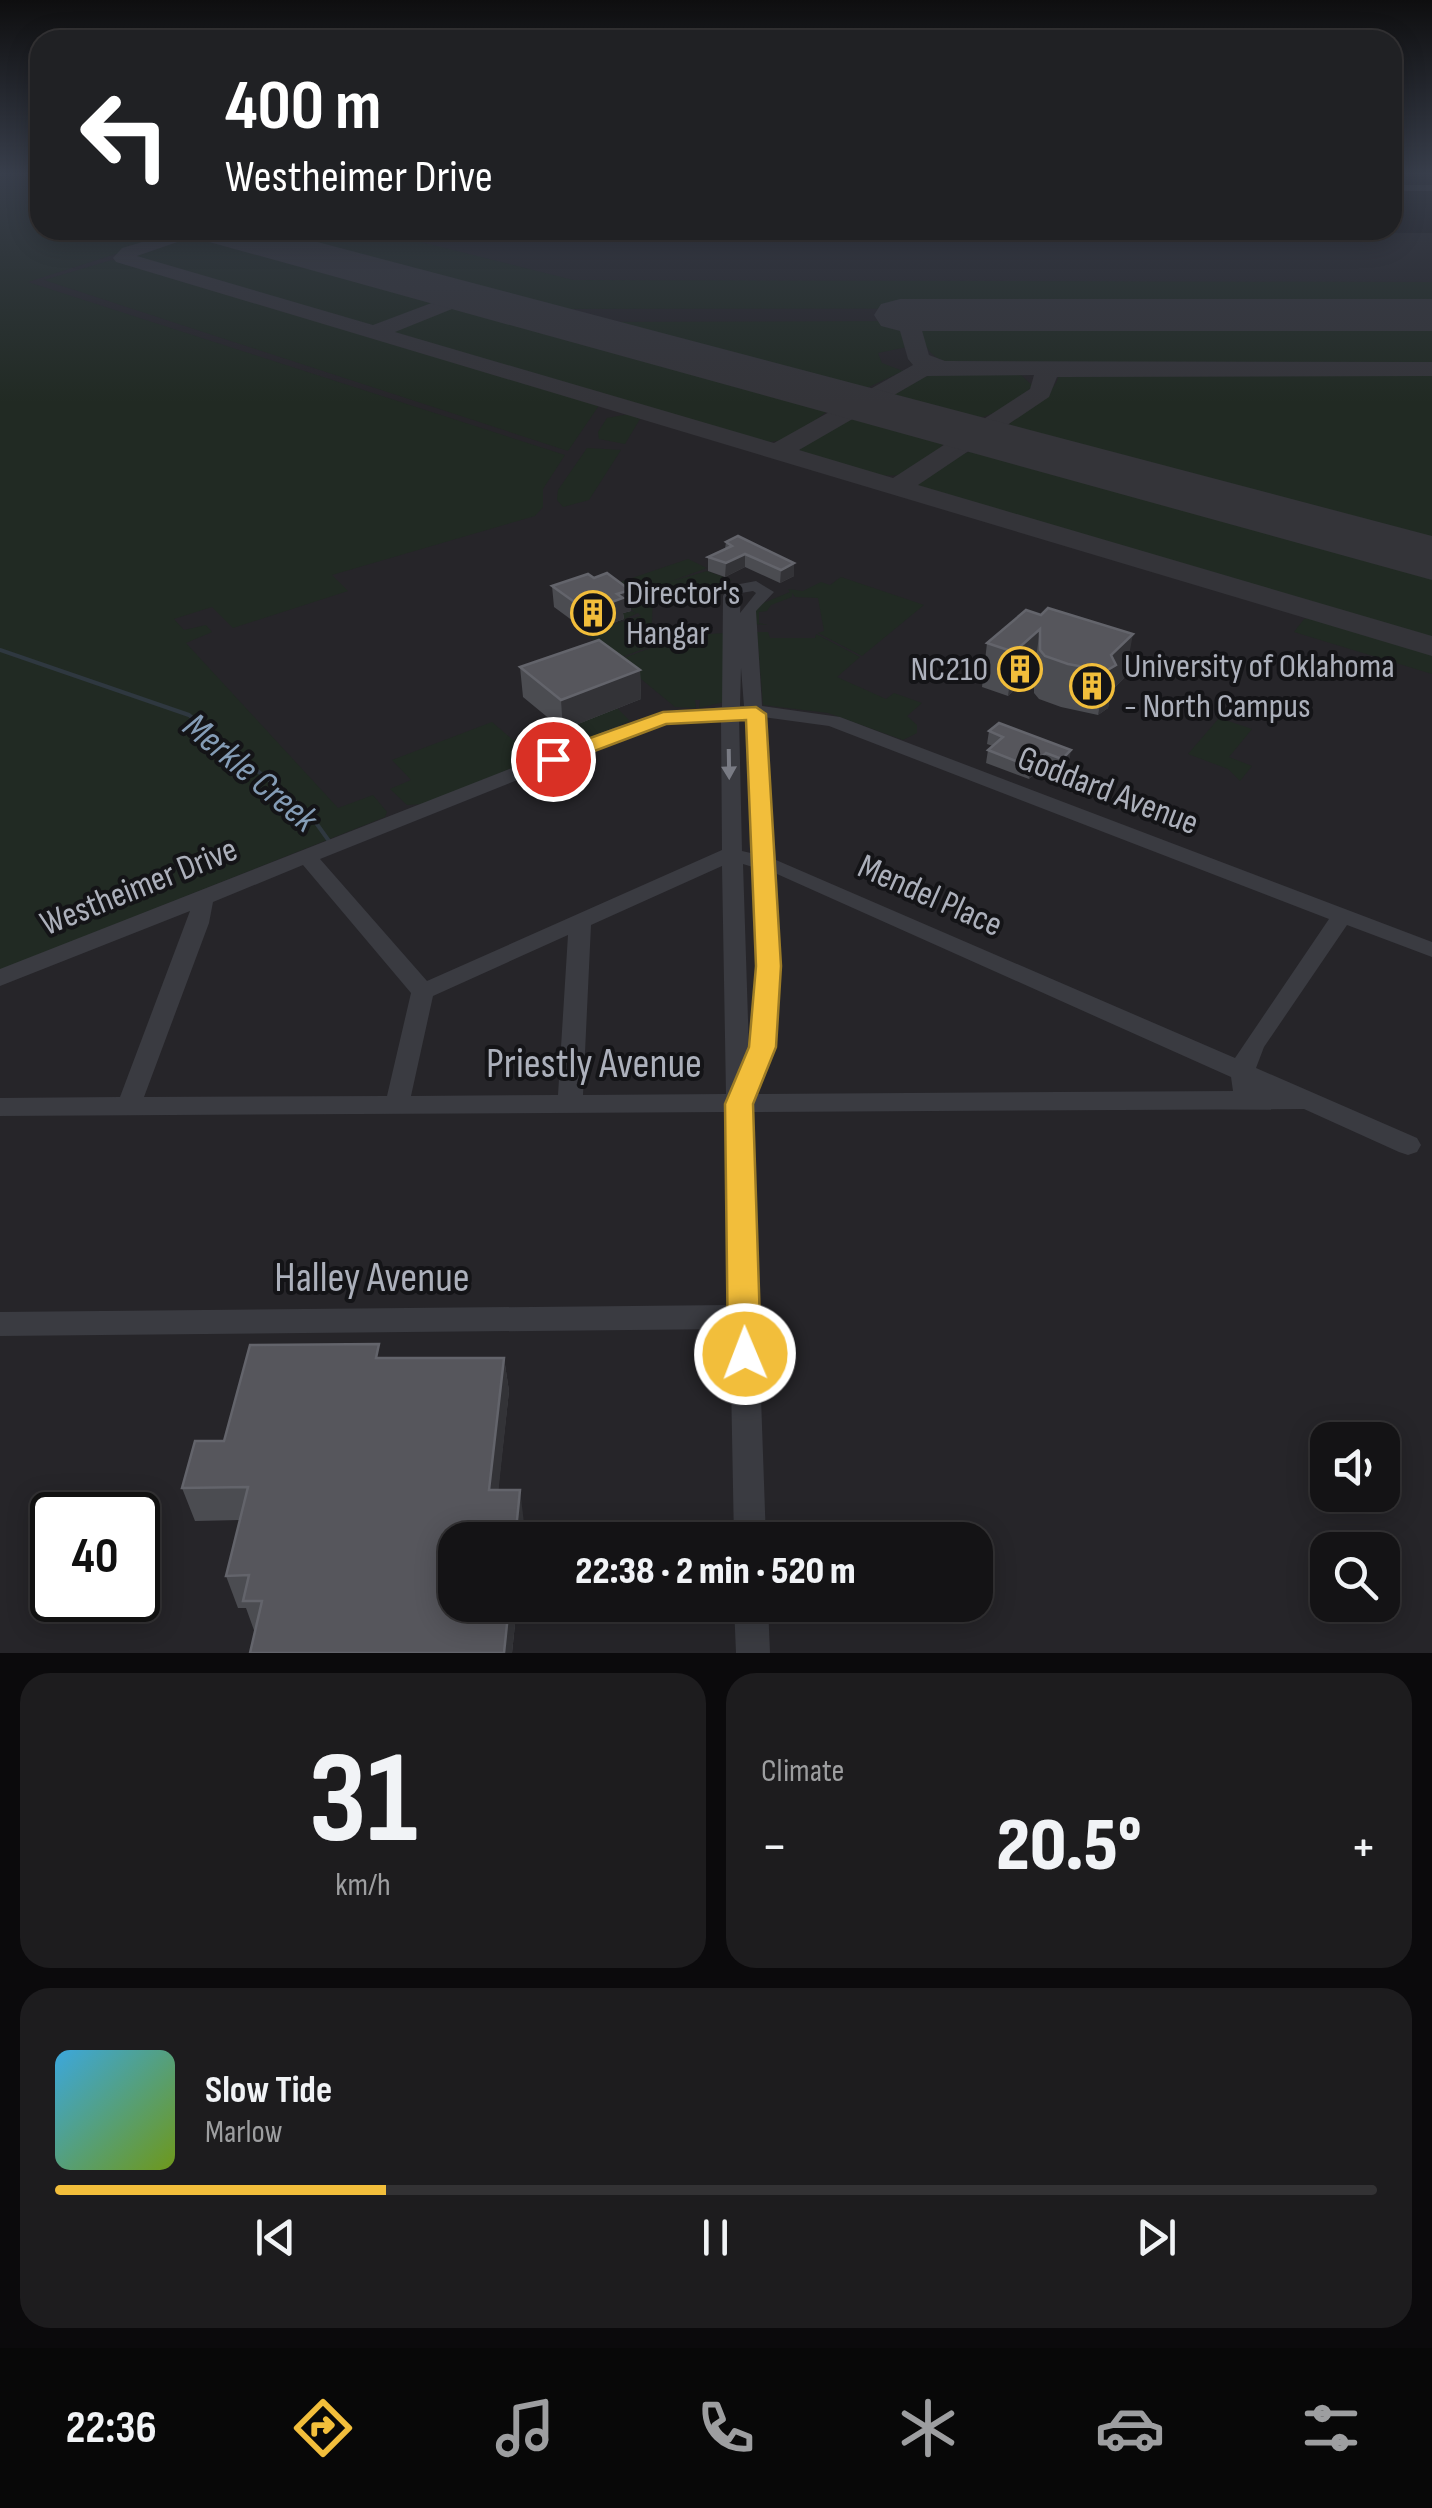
<!DOCTYPE html>
<html lang="en">
<head>
<meta charset="utf-8">
<style>
  :root { --surface:#141315; --page:#1d1c1e; --text:#f1f3f6; --muted:#9d9ea0; --line:#333234; --accent:#f2be3b }
  body { margin:0; font-family:"Sofia Sans Condensed",sans-serif; background:var(--page); color:var(--text); height:100vh; display:flex; flex-direction:column; font-size:38px; white-space:nowrap }
  * { box-sizing:border-box; margin:0 }
  p { font-size:32px; color:var(--muted) }
  .icon { flex:none; width:55px; height:55px; fill:none; stroke:currentColor; stroke-width:2; stroke-linecap:round; stroke-linejoin:round }
  .map { position:relative; height:1653px; overflow:hidden }
  .details { display:flex; flex-direction:column; gap:20px; padding:20px; background:#0b0a0c; flex:1 }
  .details>* { flex:none }
  .top-card { position:absolute; left:30px; top:30px; width:1372px; height:210px; border-radius:30px; box-shadow:0 5px 25px #0003,0 0 0 2px var(--line); background:#202124; color:#fff; overflow:hidden }
  .fabs { position:absolute; left:1310px; top:1422px; display:grid; gap:20px }
  .fabs a { display:grid; place-items:center; width:90px; height:90px; border-radius:20px; background:var(--surface); box-shadow:0 5px 25px #0003,0 0 0 2px var(--line); font-size:50px }
  .speed { position:absolute; left:30px; top:1492px; display:flex; gap:20px; font-size:50px; font-weight:700; text-align:center }
  .speed>* { display:grid; place-content:center; width:130px; height:130px; border-radius:50%; background:var(--surface); box-shadow:0 5px 25px #0003,0 0 0 2px var(--line); line-height:1 }
  .speed .limit { border:5px solid #111; border-radius:15px; background:#fff; color:#111 }
  .pin { position:absolute; display:grid; place-items:center; width:85px; height:85px; color:#fff; margin:-42px; border:5px solid #fff; border-radius:50%; box-shadow:0 2px 10px #0007 }
  .me { position:absolute; width:110px; margin:-55px; rotate:359deg; stroke-linejoin:round; filter:drop-shadow(0 0 8px #0008) }
  .turn { display:flex; align-items:center; gap:35px; height:210px; padding:0 30px; font-size:45px }
  .turn .icon { width:130px; height:130px; stroke-width:2.5 }
  .turn b { display:block; font-size:70px; line-height:85px }
  .big { font-size:75px; font-weight:800; line-height:1.1 }
  .details .card { flex:1; display:flex; flex-direction:column; justify-content:center; gap:15px; min-width:0; padding:0 35px; border-radius:30px; background:var(--page) }
  .details .dial { align-items:center; gap:0 }
  .dial b { font-size:130px; line-height:1 }
  .song { display:flex; align-items:center; gap:30px }
  .cover { width:120px; height:120px; border-radius:15px; background:linear-gradient(135deg,hsl(200 70% 55%),hsl(80 70% 35%)) }
  .played { height:10px; border-radius:5px; background:linear-gradient(90deg,var(--accent) 25%,var(--line) 25%) }
  .keys { display:flex; justify-content:space-around; direction:ltr }
  .heat { display:flex; justify-content:space-between; align-items:center; font-size:55px; direction:ltr }
  .details .tiles { flex:1; display:grid; gap:20px; grid-template-columns:1fr 1fr }
  .card:last-child { grid-column:span 2 }
  .trip { position:absolute; left:438px; top:1522px; width:555px; height:100px; border-radius:30px; background:var(--surface); box-shadow:0 5px 25px #0003,0 0 0 2px var(--line); font-weight:800; line-height:100px; text-align:center }
  .tab-bar { display:flex; height:160px; justify-content:space-around; align-items:center; background:#080808; color:var(--muted) }
  .tab-bar .icon { width:70px; height:70px }
  .tab-bar .active { color:var(--accent) }
  .tab-bar b { font-size:45px; color:var(--text) }
  .map>svg:first-child { display:block }
  .built { fill:#262529; fill-rule:evenodd }
  .green { fill:#212a23 }
  .lines { fill:none; stroke-linecap:round; stroke-linejoin:round }
  .stream { stroke:#2f3840; stroke-width:4 }
  .taxiway { fill:#343439; fill-rule:evenodd }
  .runway { fill:#343439; fill-rule:evenodd }
  .minor { fill:#3a3b41; fill-rule:evenodd }
  .wall { fill:#4b4c51 }
  .shaded-wall { fill:#333337 }
  .building { fill:#56565c; stroke:#63646b; stroke-width:2.5 }
  .oneway { fill:#797b84 }
  .route { fill:#f2be3b; stroke:#9d7c26; stroke-width:2.5 }
  .labels { text-anchor:middle; dominant-baseline:central; stroke-width:8; stroke-linejoin:round; paint-order:stroke }
  .poi-label { font-size:35px; fill:#acb0bb; stroke:#141417; text-anchor:start }
  .street-label { font-size:35px; fill:#acb0bb; stroke:#141417 }
  .water-label { font-size:38px; font-style:italic; fill:#849cb6; stroke:#141417 }
  .near-street-label { font-size:42px; fill:#acb0bb; stroke:#141417 }
</style>
</head>
<body>
<div class="map">
<svg width="1432" height="1653" viewBox="0 0 1432 1653">
  <rect width="100%" height="100%" fill="#1a191c"/>
  <!-- built -->
  <path class="built" d="M 0,172 L 40,172 L 40,230 L 615,230 L 635,234 L 1026,233 L 907,230 L 1432,233 L 1432,1653 L 0,1653 ZM 1328,1440 L 1382,1440 L 1382,1495 L 1328,1495 ZM 52,1515 L 138,1515 L 138,1600 L 52,1600 ZM 455,1540 L 975,1540 L 975,1605 L 455,1605 ZM 1328,1550 L 1382,1550 L 1382,1605 L 1328,1605 Z"/>
  <!-- green -->
  <path class="green" d="M 0,172 L 40,172 L 40,230 L 191,230 L 28,282 L 565,455 L 543,489 L 543,507 L 535,516 L 332,575 L 348,591 L 233,628 L 212,607 L 174,619 L 184,630 L 206,625 L 212,632 L 186,643 L 338,808 L 373,795 L 387,812 L 385,817 L 0,970 Z
    M 244,230 L 373,230 L 573,280 L 1432,282 L 1432,308 L 543,309 Z
    M 210,235 L 433,296 L 437,304 L 384,325 L 363,326 L 130,256 L 187,237 Z
    M 112,260 L 127,264 L 600,404 L 568,451 L 44,280 Z
    M 452,306 L 471,306 L 834,406 L 791,439 L 762,443 L 392,333 L 395,327 Z
    M 1432,320 L 1432,364 L 970,365 C 941,362 928,360 920,330 L 926,321 Z
    M 901,321 L 907,347 L 878,353 L 882,363 L 903,371 L 856,393 L 589,322 Z
    M 1432,370 L 1432,547 L 1004,432 C 1016,408 1053,401 1059,375 Z
    M 987,372 L 1021,375 L 1033,386 C 974,436 956,420 888,402 C 912,370 951,372 987,372 Z
    M 629,414 L 640,419 L 625,444 L 599,439 L 598,432 L 607,418 Z
    M 867,415 L 947,437 C 923,483 887,480 844,468 C 829,463 812,461 800,451 L 801,445 L 844,422 Z
    M 983,447 L 1432,570 L 1432,641 L 944,497 L 918,485 C 927,466 963,454 983,447 Z
    M 587,448 L 621,450 L 589,500 L 563,507 L 557,500 L 558,490 Z
    M 688,559 L 707,568 L 669,582 L 707,571 L 732,580 L 712,589 L 666,590 L 664,594 L 653,594 L 651,646 L 617,659 L 584,633 L 641,616 L 638,613 L 616,623 L 618,615 L 631,611 L 636,613 L 618,599 L 633,593 L 614,598 L 600,589 Z
    M 841,577 L 924,605 L 862,656 L 818,633 L 824,631 L 818,598 L 795,597 L 792,593 L 792,597 L 771,605 L 767,611 L 759,612 L 759,623 L 768,625 L 751,624 L 756,606 L 790,592 L 788,589 L 803,591 L 821,582 L 830,585 Z
    M 1319,618 L 1432,652 L 1432,674 L 1294,632 L 1304,619 Z
    M 654,632 L 663,633 L 664,637 L 725,633 L 724,702 L 699,708 L 700,700 L 695,700 L 696,708 L 675,707 L 618,660 L 653,647 Z
    M 757,632 L 768,632 L 770,638 L 815,638 L 816,634 L 860,657 L 837,677 L 886,699 L 894,693 L 922,703 L 907,716 L 917,725 L 917,733 L 903,740 L 828,713 L 763,705 Z
    M 617,708 L 630,721 L 568,747 L 557,743 L 542,729 Z
    M 1219,718 L 1252,729 L 1229,757 L 1252,766 L 1240,781 L 1228,769 L 1188,754 Z
    M 492,722 L 513,740 L 532,736 L 547,754 L 424,804 L 407,805 L 390,789 L 411,780 L 392,760 Z"/>
  <g class="lines">
    <!-- stream -->
    <path class="stream" d="M 0,650 L 189,715 L 309,813 L 329,841"/>
    <!-- taxiway -->
    <path class="taxiway" d="M 183,230 L 212,230 L 137,256 L 373,325 L 458,293 L 472,293 L 475,297 L 472,301 L 395,332 L 774,443 L 913,365 L 908,359 L 896,317 L 912,309 L 923,315 L 919,320 L 929,355 L 945,361 L 1432,362 L 1432,376 L 1057,377 L 1049,397 L 918,485 L 1432,636 L 1432,656 L 116,262 L 113,258 L 122,248 ZM 1034,375 L 1030,389 L 893,478 L 799,450 L 927,376 Z"/>
    <!-- runway -->
    <path class="runway" d="M 195,230 L 272,230 L 1432,536 L 1432,580 L 202,240 Z
      M 900,299 L 1432,299 L 1432,331 L 900,331 L 881,326 L 874,315 L 881,304 Z"/>
    <!-- minor -->
    <path class="minor" d="M 1392,185 L 1432,185 L 1432,191 L 1392,191 Z
      M 756,581 L 774,592 L 756,611 L 762,706 L 840,717 L 1432,942 L 1432,957 L 1347,925 L 1264,1047 L 1256,1068 L 1417,1138 L 1421,1145 L 1417,1152 L 1408,1155 L 1399,1152 L 1304,1109 L 751,1112 L 766,1540 L 734,1540 L 730,1329 L 0,1336 L 0,1312 L 730,1305 L 727,1112 L 0,1116 L 0,1098 L 120,1097 L 190,911 L 0,986 L 0,969 L 616,727 L 674,712 L 722,707 L 723,596 L 729,586 ZM 753,591 L 756,593 L 740,613 L 741,593 ZM 741,668 L 744,706 L 740,706 ZM 739,717 L 745,717 L 755,854 L 742,851 ZM 763,717 L 829,726 L 1329,919 L 1235,1058 L 776,860 ZM 721,718 L 722,850 L 427,981 L 320,859 L 630,735 L 674,723 ZM 743,864 L 756,868 L 757,966 L 749,1051 ZM 303,865 L 411,993 L 387,1096 L 144,1097 L 209,923 L 213,902 ZM 722,866 L 726,1094 L 583,1095 L 591,925 ZM 777,874 L 1231,1077 L 1233,1091 L 755,1094 L 775,1047 L 779,966 ZM 568,935 L 558,1095 L 411,1096 L 433,996 Z
      M 734,1605 L 768,1605 L 770,1653 L 736,1653 Z"/>
  </g>
  <!-- wall -->
  <path class="wall" d="M 726,542 L 794,563 L 794,576 L 780,583 L 745,567 L 725,577 L 708,571 L 708,557 L 725,549 Z
    M 594,578 L 630,590 L 631,611 L 623,613 L 624,619 L 588,632 L 554,607 L 552,586 Z
    M 1041,615 L 1125,677 L 1111,691 L 1108,708 L 1098,715 L 1061,707 L 1039,699 L 1034,693 L 1034,672 L 1008,696 L 982,687 L 987,643 Z
    M 520,667 L 640,670 L 641,699 L 563,730 L 523,697 Z
    M 999,723 L 1069,763 L 1059,772 L 1044,766 L 1029,779 L 986,763 L 988,750 L 993,746 L 987,744 L 989,731 Z
    M 382,1358 L 504,1358 L 509,1391 L 498,1490 L 524,1523 L 455,1605 L 517,1605 L 512,1653 L 250,1653 L 255,1633 L 246,1608 L 238,1608 L 226,1576 L 240,1520 L 195,1521 L 182,1488 L 224,1441 Z"/>
  <!-- shaded-wall -->
  <path class="shaded-wall" d="M 745,554 L 745,567 L 725,577 L 726,563 Z
    M 794,563 L 794,576 L 780,583 L 781,570 Z
    M 630,590 L 631,611 L 623,613 L 624,619 L 588,632 L 587,611 L 617,594 Z
    M 1040,629 L 1034,672 L 1008,696 L 1014,652 Z
    M 1133,634 L 1125,677 L 1111,691 L 1108,708 L 1098,715 L 1106,671 L 1111,655 Z
    M 640,670 L 641,699 L 563,730 L 561,700 Z
    M 1071,750 L 1069,763 L 1059,772 L 1062,759 Z
    M 1046,753 L 1044,766 L 1029,779 L 1031,767 Z
    M 504,1358 L 509,1391 L 495,1523 L 489,1490 Z
    M 520,1490 L 524,1523 L 523,1540 L 515,1540 Z
    M 509,1605 L 517,1605 L 512,1653 L 504,1653 Z"/>
  <!-- building -->
  <path class="building" d="M 738,536 L 794,563 L 781,570 L 745,554 L 726,563 L 708,557 L 732,546 L 726,542 Z
    M 607,573 L 630,590 L 617,594 L 623,598 L 587,611 L 552,586 L 588,574 L 594,578 Z
    M 1048,608 L 1133,634 L 1111,655 L 1116,665 L 1106,671 L 1068,664 L 1045,656 L 1040,650 L 1040,629 L 1014,652 L 987,643 L 1026,610 L 1041,615 Z
    M 599,640 L 640,670 L 561,700 L 520,667 Z
    M 999,723 L 1071,750 L 1062,759 L 1046,753 L 1031,767 L 988,750 L 1003,737 L 989,731 Z
    M 379,1344 L 376,1358 L 504,1358 L 489,1490 L 520,1490 L 515,1540 L 455,1540 L 455,1605 L 509,1605 L 504,1653 L 250,1653 L 262,1601 L 243,1601 L 249,1575 L 226,1576 L 248,1487 L 182,1488 L 195,1441 L 224,1441 L 250,1345 Z"/>
  <!-- one-way arrows -->
  <defs><path id="oneway-solid" d="M-6-.8H1V-3.2L6.5 0L1 3.2V.8H-6Z" transform="scale(2.5)"/></defs>
  <use class="oneway" href="#oneway-solid" transform="translate(729 764) rotate(89)"/>
  <!-- sky -->
  <linearGradient id="sky" x2="0" y2="1"><stop stop-color="#0e0e0f"/><stop offset="0.43" stop-color="#383e4b"/><stop offset="1" stop-color="#383e4b" stop-opacity="0"/></linearGradient>
  <rect width="1432" height="403" fill="url(#sky)"/>
  <!-- route -->
  <path class="route" d="M 756,707 L 766,714 L 781,966 L 776,1047 L 753,1104 L 761,1354 L 756,1364 L 745,1368 L 733,1364 L 728,1354 L 725,1104 L 749,1047 L 756,966 L 746,720 L 666,724 L 560,764 L 553,765 L 542,759 L 545,754 L 663,712 Z"/>
  <!-- icons -->
  <defs>
    <g id="building-ring" transform="scale(2.25)"><circle r="9.5" fill="#141417" stroke="#f2be3b" stroke-width="1.5"/><path d="M-4-6H4V6H1V3H-1V6H-4ZM-2.5-4.3h1.7v1.8h-1.7ZM.8-4.3h1.7v1.8H.8ZM-2.5-1h1.7V.8h-1.7ZM.8-1h1.7V.8H.8Z" fill="#f2be3b"/></g>
  </defs>
  <g fill-rule="evenodd">
    <use href="#building-ring" x="593" y="613"/>
    <use href="#building-ring" x="1020" y="669"/>
    <use href="#building-ring" x="1092" y="686"/>
  </g>
  <g class="labels">
    <!-- poi labels -->
    <g class="poi-label">
      <text x="626" y="593">Director's<tspan x="626" dy="40">Hangar</tspan></text>
      <text x="1124" y="666">University of Oklahoma<tspan x="1124" dy="40">- North Campus</tspan></text>
      <text x="988" y="669" text-anchor="end">NC210</text>
    </g>
    <!-- street labels -->
    <g class="street-label">
      <text transform="translate(1108 791) rotate(21)">Goddard Avenue</text>
      <text transform="translate(139 887) rotate(-22)">Westheimer Drive</text>
      <text transform="translate(930 896) rotate(24)">Mendel Place</text>
    </g>
    <!-- water labels -->
    <g class="water-label">
      <text transform="translate(250 773) rotate(40)">Merkle Creek</text>
    </g>
    <!-- near-street labels -->
    <g class="near-street-label">
      <text x="594" y="1064">Priestly Avenue</text>
      <text x="372" y="1278">Halley Avenue</text>
    </g>
  </g>
</svg>
<div class="fabs">
<a><svg class="icon" aria-label="sound" viewBox="0 0 24 24"><path d="M4 9h4l5-4v14l-5-4H4zM17 9q2 3 0 6"/></svg></a>
<a><svg class="icon" aria-label="search" viewBox="0 0 24 24"><circle cx="10" cy="10" r="6"/><path d="M15 15l6 6"/></svg></a>
</div>
<div class="speed"><div class="limit">40</div></div>
<div class="pin" style="left:553px;top:759px;background:#d93025"><svg class="icon" aria-label="arrive" viewBox="0 0 24 24"><path d="M6 21V4h12l-3 4 3 4H6"/></svg></div>
<svg class="me" style="left:745px;top:1354px" viewBox="-20 -20 40 40"><circle r="17" fill="#f2be3b" stroke="#fff" stroke-width="3"/><path d="M0-11L8 9 0 5-8 9z" fill="#fff"/></svg>
<div class="trip">22:38 · 2 min · 520 m</div>
<div class="top-card">
<div class="turn"><svg class="icon" aria-label="left" viewBox="0 0 24 24"><path d="M17 20v-9H6M10 6l-5 5 5 5"/></svg><div><b>400 m</b>Westheimer Drive</div></div>
</div>
</div>
<section class="details">
<div class="tiles">
<div class="card dial"><b>31</b><p>km/h</p></div>
<div class="card"><p>Climate</p>
<div class="heat"><a>−</a><b class="big">20.5°</b><a>+</a></div>
</div>
<div class="card">
<div class="song"><i class="cover"></i><div><b>Slow Tide</b><p>Marlow</p></div></div>
<div class="played"></div>
<div class="keys"><svg class="icon" aria-label="previous" viewBox="0 0 24 24"><path d="M18 5L8 12l10 7zM5 5v14"/></svg><svg class="icon" aria-label="pause" viewBox="0 0 24 24"><path d="M8 5v14M16 5v14"/></svg><svg class="icon" aria-label="next" viewBox="0 0 24 24"><path d="M6 5l10 7-10 7zM19 5v14"/></svg></div>
</div>
</div>
</section>
<nav class="tab-bar">
<b>22:36</b>
<svg class="icon active" aria-label="directions" viewBox="0 0 24 24"><path d="M12 3l9 9-9 9-9-9zM9 14v-3h6M13 9l2 2-2 2"/></svg>
<svg class="icon" aria-label="music" viewBox="0 0 24 24"><path d="M9 18V5l10-2v13"/><circle cx="6" cy="18" r="3"/><circle cx="16" cy="16" r="3"/></svg>
<svg class="icon" aria-label="phone" viewBox="0 0 24 24"><path d="M5 4h4l2 5-3 2q2 4 5 5l2-3 5 2v4C11 20 4 13 5 4z"/></svg>
<svg class="icon" aria-label="climate" viewBox="0 0 24 24"><path d="M12 3v18M4 7l16 10M4 17L20 7"/></svg>
<svg class="icon" aria-label="car" viewBox="0 0 24 24"><path d="M5 17H2v-5l4-1 3-4h7l3 4 3 1v5h-3M9 17h6M6 11h13"/><circle cx="7" cy="17" r="2"/><circle cx="17" cy="17" r="2"/></svg>
<svg class="icon" aria-label="filters" viewBox="0 0 24 24"><path d="M4 7h16M4 17h16"/><circle cx="9" cy="7" r="2"/><circle cx="15" cy="17" r="2"/></svg>
</nav>
</body>
</html>
